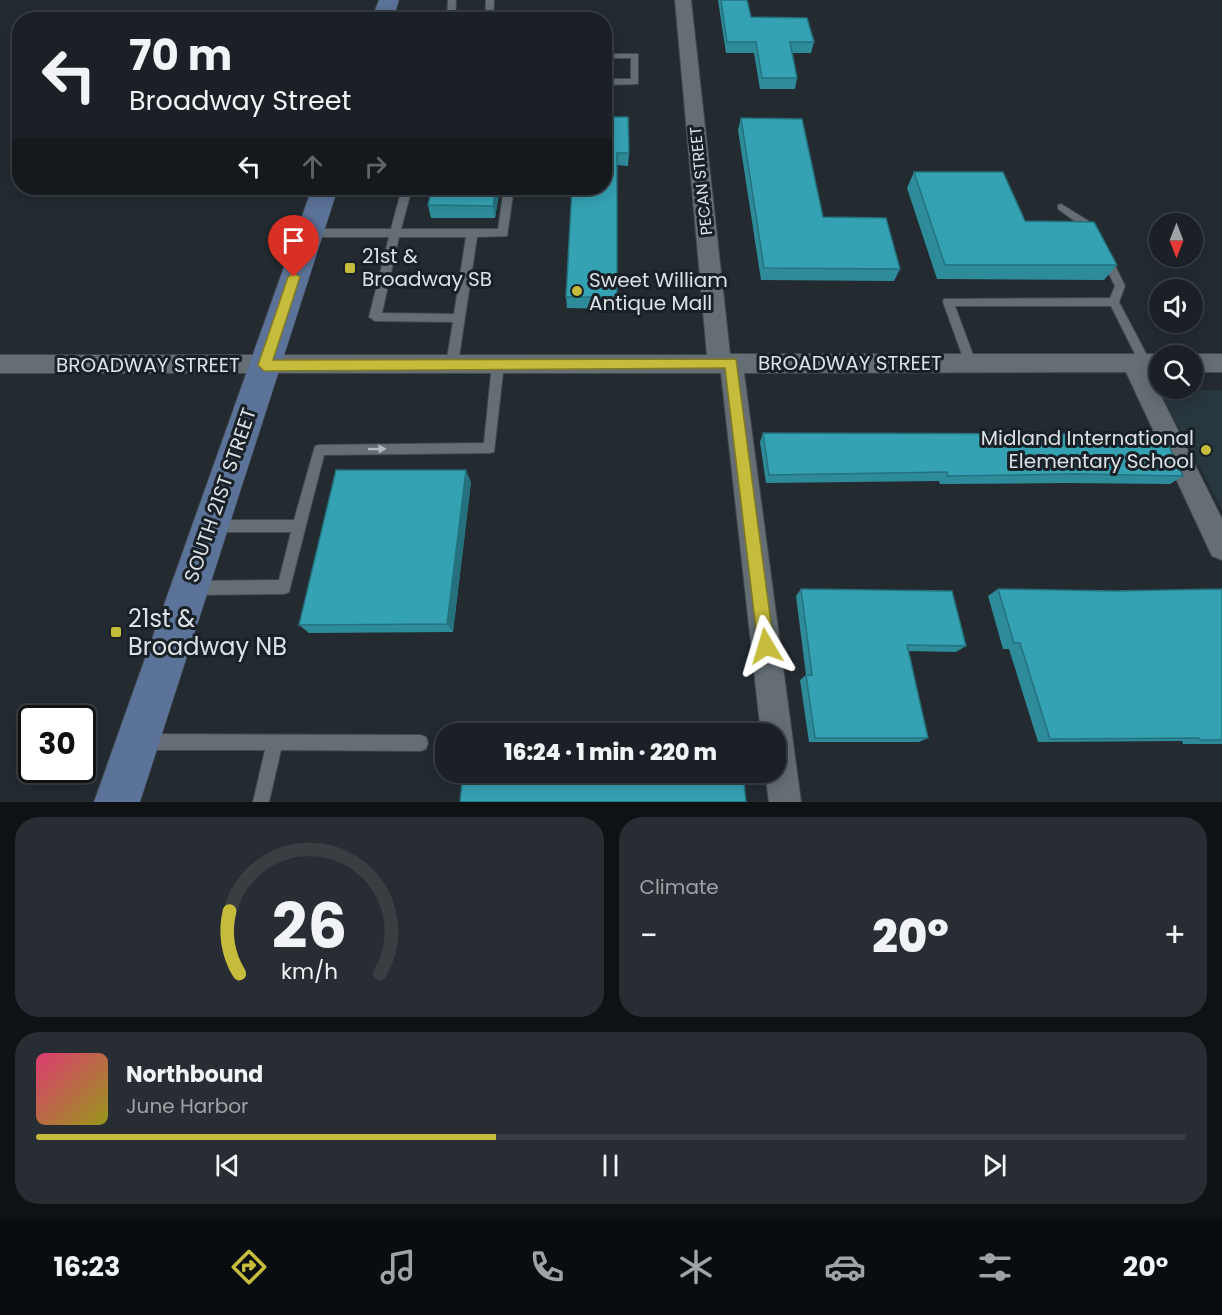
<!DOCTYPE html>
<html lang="en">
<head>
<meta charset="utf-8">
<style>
  :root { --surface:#1a2025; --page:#272d32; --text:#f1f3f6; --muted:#9fa3a7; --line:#383e42; --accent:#c6bc3c }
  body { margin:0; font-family:Poppins,sans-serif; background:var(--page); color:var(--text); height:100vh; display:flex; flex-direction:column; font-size:22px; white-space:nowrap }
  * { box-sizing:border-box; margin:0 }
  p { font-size:20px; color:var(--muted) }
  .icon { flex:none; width:33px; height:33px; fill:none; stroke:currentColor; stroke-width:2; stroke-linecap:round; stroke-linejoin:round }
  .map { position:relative; height:802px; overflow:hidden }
  .sheet { display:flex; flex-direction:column; gap:15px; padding:15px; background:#0e1214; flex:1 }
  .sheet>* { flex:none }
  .hud { position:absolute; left:12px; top:12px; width:600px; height:183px; border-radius:24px; box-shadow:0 3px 15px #0003,0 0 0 2px var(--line); background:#1a2025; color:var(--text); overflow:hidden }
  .needle { width:39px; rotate:180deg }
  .tools { position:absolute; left:1149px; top:213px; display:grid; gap:12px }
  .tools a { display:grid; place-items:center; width:54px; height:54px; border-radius:50%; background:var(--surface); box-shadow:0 3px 15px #0003,0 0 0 2px var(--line); font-size:30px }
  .speed { position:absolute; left:18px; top:705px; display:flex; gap:12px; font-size:30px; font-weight:700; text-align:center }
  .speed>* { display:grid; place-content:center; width:78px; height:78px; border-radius:50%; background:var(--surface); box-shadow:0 3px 15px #0003,0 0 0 2px var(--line); line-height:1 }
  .speed .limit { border:3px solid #111; border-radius:9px; background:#fff; color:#111 }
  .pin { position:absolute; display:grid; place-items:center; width:51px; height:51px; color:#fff; margin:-62px -26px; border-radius:50% 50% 50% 0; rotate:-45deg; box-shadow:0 0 6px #0007 }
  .pin .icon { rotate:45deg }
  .me { position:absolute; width:66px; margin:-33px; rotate:353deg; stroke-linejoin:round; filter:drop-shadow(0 0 4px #0008) }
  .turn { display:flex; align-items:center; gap:21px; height:126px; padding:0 18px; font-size:27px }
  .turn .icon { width:78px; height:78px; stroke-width:2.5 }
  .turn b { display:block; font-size:42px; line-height:51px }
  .lanes { display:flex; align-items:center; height:57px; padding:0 18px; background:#0003; justify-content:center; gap:30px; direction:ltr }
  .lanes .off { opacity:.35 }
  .big { font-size:45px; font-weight:800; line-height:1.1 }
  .sheet .card { flex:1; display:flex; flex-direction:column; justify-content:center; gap:9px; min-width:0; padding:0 21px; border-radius:24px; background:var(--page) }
  .sheet .dial { align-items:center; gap:0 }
  .dial svg { height:156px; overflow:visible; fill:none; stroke:var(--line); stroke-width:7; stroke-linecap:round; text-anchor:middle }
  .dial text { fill:var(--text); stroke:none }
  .song { display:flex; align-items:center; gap:18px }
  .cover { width:72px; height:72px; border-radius:9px; background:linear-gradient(135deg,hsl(340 70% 55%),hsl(60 70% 35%)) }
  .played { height:6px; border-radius:3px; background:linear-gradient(90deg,var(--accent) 40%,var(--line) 40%) }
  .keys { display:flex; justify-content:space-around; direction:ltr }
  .heat { display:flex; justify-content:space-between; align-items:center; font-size:33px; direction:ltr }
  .sheet .tiles { flex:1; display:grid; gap:15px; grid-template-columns:1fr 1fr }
  .card:last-child { grid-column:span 2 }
  .trip { position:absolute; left:435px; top:723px; width:351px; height:60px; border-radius:24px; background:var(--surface); box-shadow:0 3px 15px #0003,0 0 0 2px var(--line); font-weight:800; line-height:60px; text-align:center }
  .tab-bar { display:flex; height:96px; justify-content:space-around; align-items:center; background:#0a0d0f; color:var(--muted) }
  .tab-bar .icon { width:42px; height:42px }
  .tab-bar .selected { color:var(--accent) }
  .tab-bar b { font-size:27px; color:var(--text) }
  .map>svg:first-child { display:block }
  .built { fill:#28363e }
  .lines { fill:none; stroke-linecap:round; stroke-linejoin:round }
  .lane-casing { stroke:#42494d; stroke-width:2 }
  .street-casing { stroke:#42494d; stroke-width:2 }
  .secondary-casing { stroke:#42494d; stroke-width:1 }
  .lane { fill:#646e74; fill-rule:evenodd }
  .street { fill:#646e74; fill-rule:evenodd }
  .secondary { fill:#5b7398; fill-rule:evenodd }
  .wall { fill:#2e8b9a }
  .shaded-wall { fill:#25717d }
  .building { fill:#35a2b3; stroke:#25717d; stroke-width:1.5 }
  .oneway { fill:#b1b9bd }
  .route { fill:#c6bc3c; stroke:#817a27; stroke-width:1.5 }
  .poi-dot { fill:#c6bc3c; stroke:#192127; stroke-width:2 }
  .labels { text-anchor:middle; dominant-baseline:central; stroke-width:6; stroke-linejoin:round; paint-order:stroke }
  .far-street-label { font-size:16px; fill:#dbe1e5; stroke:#192127 }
  .poi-label { font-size:20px; fill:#dbe1e5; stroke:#192127; text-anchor:start }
  .street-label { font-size:20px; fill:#dbe1e5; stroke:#192127 }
  .near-poi-label { font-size:24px; fill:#dbe1e5; stroke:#192127; text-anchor:start }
</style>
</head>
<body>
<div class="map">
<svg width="1222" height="802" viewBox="0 0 1222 802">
  <rect width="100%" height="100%" fill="#232b31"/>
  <!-- built -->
  <path class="built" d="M 1159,390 L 1222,390 L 1222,510 Z"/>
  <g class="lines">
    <!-- lane casing -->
    <g class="lane-casing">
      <path id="lane" d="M 448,0 L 456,0 L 455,20 L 447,20 Z
        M 486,0 L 494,0 L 493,20 L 485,20 Z
        M 604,54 L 638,54 L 638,84 L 604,85 L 604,79 L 631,79 L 631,58 L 604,58 Z
        M 402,188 L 412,188 L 401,229 L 498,229 L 504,188 L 514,188 L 507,236 L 477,237 L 458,364 L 456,367 L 448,367 L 446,364 L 453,322 L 375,321 L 369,317 L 389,237 L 309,237 L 304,233 L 309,229 L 391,229 ZM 399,237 L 466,237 L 454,314 L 382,313 Z
        M 1061,204 L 1095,225 L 1098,233 L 1097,236 L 1089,236 L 1087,230 L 1058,209 L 1058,205 Z
        M 1105,252 L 1109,253 L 1125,286 L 1119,302 L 1151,363 L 1149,366 L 1141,366 L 1111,306 L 955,306 L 976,363 L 974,366 L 966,366 L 943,302 L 944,299 L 1110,298 L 1115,286 L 1100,256 Z
        M 498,359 L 502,361 L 504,364 L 494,452 L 490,453 L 324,455 L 289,592 L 284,594 L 193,595 L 188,593 L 186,588 L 188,583 L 193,581 L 279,580 L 291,532 L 214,532 L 209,530 L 207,526 L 209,522 L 214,520 L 294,520 L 315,446 L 319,445 L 484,443 L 492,364 L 494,361 Z
        M 144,734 L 420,735 L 426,737 L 428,743 L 426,749 L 420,751 L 281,750 L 269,802 L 253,802 L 265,750 L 144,750 L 138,748 L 136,742 L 138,736 Z"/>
    </g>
    <!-- street casing -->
    <g class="street-casing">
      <path id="street" d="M 675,0 L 691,0 L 730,354 L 1160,354 L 1166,356 L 1160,356 L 1160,372 L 1149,372 L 1222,519 L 1222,560 L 1212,556 L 1126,372 L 744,373 L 801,802 L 769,802 L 765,772 L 776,772 L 776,734 L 761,734 L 721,373 L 0,373 L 0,355 L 707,355 Z
        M 1192,354 L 1222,354 L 1222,372 L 1192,372 L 1192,356 L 1186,356 Z"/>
    </g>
    <!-- secondary casing -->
    <g class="secondary-casing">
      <path id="secondary" d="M 379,0 L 399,0 L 393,20 L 371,20 Z
        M 312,188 L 338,188 L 140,802 L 94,802 Z"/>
    </g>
    <!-- lane -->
    <use href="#lane" class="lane"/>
    <!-- street -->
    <use href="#street" class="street"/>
    <!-- secondary -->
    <use href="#secondary" class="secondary"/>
  </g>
  <!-- wall -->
  <path class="wall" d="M 718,0 L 747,0 L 751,17 L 814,42 L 811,53 L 792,53 L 797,78 L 795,89 L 760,89 L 754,53 L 726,53 Z
    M 604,117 L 629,153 L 628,166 L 617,165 L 617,309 L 567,308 L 566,297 Z
    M 741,118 L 823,217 L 900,269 L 894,281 L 761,280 L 738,130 Z
    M 914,172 L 1025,221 L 1117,265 L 1104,280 L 937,279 L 907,188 Z
    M 500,188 L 495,218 L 431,218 L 428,205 Z
    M 763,433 L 1183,476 L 1170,484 L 1065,483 L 940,484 L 939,481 L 766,483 L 760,442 Z
    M 471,482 L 453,632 L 309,633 L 299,625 Z
    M 801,589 L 966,646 L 956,652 L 909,651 L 928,738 L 919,742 L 809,742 L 800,680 L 806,675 L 796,596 Z
    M 998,589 L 1115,591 L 1222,589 L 1222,744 L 1183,744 L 1182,741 L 1038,742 L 1009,649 L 1003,649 L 988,596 Z"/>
  <!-- shaded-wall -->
  <path class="shaded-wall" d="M 496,188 L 500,188 L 495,218 L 493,206 Z
    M 466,470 L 471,482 L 453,632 L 447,624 Z"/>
  <!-- building -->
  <path class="building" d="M 721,0 L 747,0 L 751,17 L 807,18 L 814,42 L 790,42 L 797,78 L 762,78 L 756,42 L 727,42 Z
    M 604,117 L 628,117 L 629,153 L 617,153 L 617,297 L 566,297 L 572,188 L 604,188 Z
    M 741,118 L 802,119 L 823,217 L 886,218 L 900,269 L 764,268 Z
    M 914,172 L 1003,172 L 1025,221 L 1094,222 L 1117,265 L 945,265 Z
    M 432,188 L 496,188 L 493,206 L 428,205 Z
    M 763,433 L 1163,434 L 1183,476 L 1076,474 L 948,476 L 947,472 L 769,475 Z
    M 336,470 L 466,470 L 447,624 L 299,625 Z
    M 801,589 L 952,591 L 966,646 L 907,645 L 928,738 L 815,738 L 806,675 L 812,675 Z
    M 998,589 L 1115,591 L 1222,589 L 1222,740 L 1200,740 L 1199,738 L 1050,739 L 1020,643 L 1014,643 Z
    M 463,772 L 743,772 L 746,802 L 460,802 Z"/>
  <!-- one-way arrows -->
  <defs><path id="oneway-solid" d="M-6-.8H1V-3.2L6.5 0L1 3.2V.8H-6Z" transform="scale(1.5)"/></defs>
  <use class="oneway" href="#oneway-solid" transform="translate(377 449) rotate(-1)"/>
  <!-- route -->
  <path class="route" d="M 294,273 L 300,277 L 273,360 L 736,359 L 774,646 L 772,652 L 766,655 L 760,652 L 758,646 L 725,368 L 264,371 L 258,365 L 288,277 Z"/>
  <!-- markers -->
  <g class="poi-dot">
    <rect x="344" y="262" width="12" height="12" rx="3"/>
    <circle cx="577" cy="291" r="6"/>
    <circle cx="1206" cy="450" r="6"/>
    <rect x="110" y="626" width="12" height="12" rx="3"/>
  </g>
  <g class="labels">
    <!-- far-street labels -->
    <g class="far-street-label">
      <text transform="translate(701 181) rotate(-96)">PECAN STREET</text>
    </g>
    <!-- poi labels -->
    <g class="poi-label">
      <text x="362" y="256">21st &amp;<tspan x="362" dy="23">Broadway SB</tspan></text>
      <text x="589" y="280">Sweet William<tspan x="589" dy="23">Antique Mall</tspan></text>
      <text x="1194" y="438" text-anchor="end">Midland International<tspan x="1194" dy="23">Elementary School</tspan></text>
    </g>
    <!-- street labels -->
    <g class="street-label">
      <text x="850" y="363">BROADWAY STREET</text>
      <text x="148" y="365">BROADWAY STREET</text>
      <text transform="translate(220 495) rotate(-71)">SOUTH 21ST STREET</text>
    </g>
    <!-- near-poi labels -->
    <g class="near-poi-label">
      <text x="128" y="618">21st &amp;<tspan x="128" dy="28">Broadway NB</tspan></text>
    </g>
  </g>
</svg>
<div class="tools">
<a><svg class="needle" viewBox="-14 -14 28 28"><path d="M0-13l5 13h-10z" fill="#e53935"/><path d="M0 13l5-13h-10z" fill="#9fa3a7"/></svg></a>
<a><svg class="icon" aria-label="sound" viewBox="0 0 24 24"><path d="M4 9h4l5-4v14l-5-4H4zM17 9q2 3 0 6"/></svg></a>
<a><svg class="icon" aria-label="search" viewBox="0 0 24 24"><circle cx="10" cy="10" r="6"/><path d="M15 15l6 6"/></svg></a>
</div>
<div class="speed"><div class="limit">30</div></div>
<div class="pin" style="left:294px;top:277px;background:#d93025"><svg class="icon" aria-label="arrive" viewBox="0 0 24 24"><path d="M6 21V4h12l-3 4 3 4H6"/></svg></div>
<svg class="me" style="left:766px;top:646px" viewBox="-20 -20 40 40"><path d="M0-17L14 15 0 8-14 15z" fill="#c6bc3c" stroke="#fff" stroke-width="4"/></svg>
<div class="trip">16:24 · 1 min · 220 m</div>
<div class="hud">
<div class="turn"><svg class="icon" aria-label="left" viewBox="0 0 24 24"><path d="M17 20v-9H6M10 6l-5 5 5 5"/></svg><div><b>70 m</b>Broadway Street</div></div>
<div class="lanes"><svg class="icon" aria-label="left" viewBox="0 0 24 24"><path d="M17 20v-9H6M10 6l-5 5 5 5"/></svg><svg class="icon off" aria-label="ahead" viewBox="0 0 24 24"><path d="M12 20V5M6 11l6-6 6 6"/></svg><svg class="icon off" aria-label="right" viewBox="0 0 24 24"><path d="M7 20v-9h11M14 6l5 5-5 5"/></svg></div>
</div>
</div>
<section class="sheet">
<div class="tiles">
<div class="card dial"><svg viewBox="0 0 100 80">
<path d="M14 69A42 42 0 1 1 86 69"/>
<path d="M14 69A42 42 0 0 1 9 37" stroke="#c6bc3c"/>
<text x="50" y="56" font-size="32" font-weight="700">26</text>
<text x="50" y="72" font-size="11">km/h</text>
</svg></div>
<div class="card"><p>Climate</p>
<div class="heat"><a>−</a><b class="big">20°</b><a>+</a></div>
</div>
<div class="card">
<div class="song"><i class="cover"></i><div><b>Northbound</b><p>June Harbor</p></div></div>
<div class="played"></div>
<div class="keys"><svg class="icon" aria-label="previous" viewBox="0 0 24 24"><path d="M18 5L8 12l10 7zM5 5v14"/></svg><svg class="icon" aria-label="pause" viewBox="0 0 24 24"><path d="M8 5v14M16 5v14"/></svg><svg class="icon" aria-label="next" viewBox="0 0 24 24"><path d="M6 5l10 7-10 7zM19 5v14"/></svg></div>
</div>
</div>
</section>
<nav class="tab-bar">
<b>16:23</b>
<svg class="icon selected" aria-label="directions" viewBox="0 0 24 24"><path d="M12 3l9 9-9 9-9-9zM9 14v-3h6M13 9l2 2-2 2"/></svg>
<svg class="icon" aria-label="music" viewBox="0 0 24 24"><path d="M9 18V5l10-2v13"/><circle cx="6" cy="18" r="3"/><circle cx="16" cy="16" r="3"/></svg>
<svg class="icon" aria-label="phone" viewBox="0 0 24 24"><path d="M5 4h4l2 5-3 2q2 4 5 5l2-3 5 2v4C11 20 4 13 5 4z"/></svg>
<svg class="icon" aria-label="climate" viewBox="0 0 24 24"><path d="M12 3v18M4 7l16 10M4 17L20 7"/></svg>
<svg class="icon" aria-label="car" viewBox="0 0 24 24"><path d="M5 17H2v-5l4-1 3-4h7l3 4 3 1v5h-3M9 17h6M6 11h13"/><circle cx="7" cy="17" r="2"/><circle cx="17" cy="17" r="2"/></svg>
<svg class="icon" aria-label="filters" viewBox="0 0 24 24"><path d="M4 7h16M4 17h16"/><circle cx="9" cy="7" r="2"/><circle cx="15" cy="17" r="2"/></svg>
<b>20°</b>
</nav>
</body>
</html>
